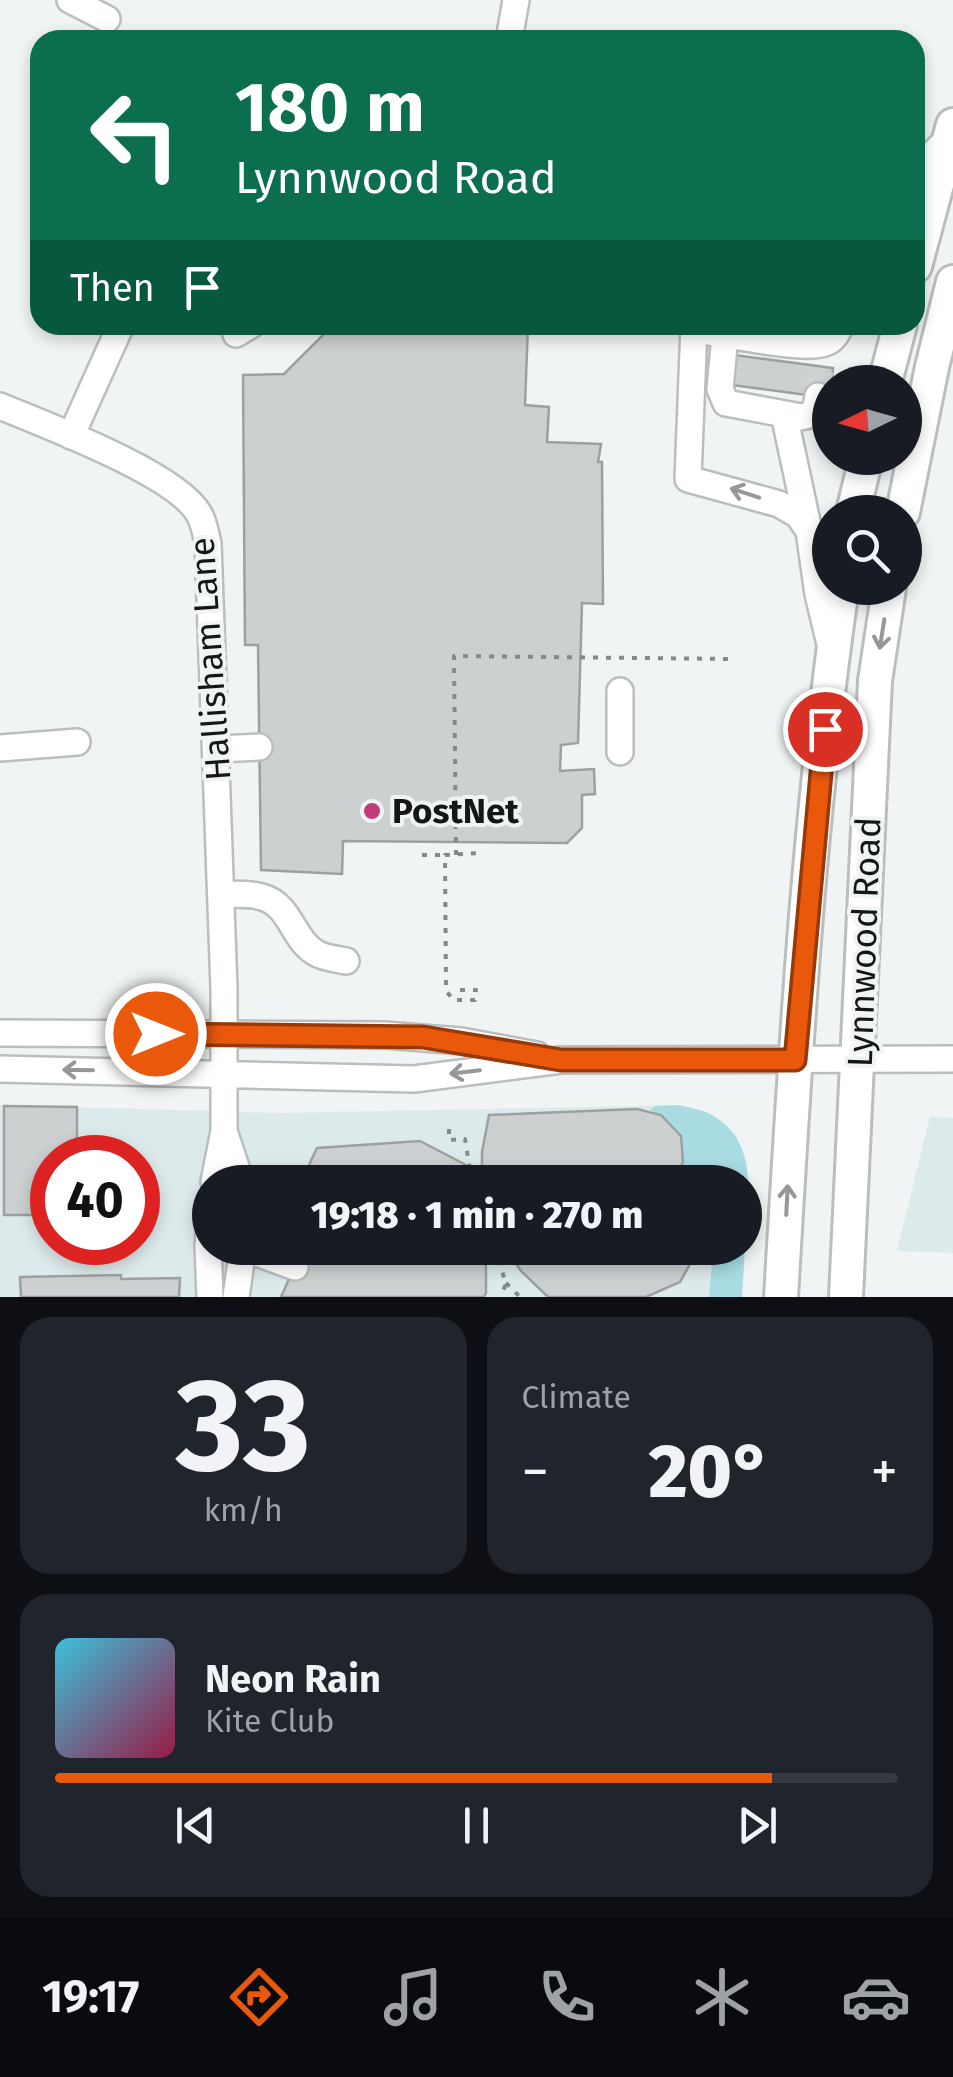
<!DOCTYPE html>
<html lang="en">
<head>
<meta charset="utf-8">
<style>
  :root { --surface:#171b24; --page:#20242c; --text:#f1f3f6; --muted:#9ea1a6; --line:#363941; --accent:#ea580c }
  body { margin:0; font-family:"Fira Sans",sans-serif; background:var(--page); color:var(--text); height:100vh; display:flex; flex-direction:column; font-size:38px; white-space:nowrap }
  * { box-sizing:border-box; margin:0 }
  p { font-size:32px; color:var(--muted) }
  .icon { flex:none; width:55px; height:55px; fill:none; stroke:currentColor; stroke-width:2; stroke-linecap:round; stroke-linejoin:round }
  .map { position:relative; height:1297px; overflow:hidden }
  .details { display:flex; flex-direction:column; gap:20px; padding:20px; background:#0d0f14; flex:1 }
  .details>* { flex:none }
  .guide { position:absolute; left:30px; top:30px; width:895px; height:305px; border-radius:30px; box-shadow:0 5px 15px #0003; background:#0b6e4f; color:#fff; overflow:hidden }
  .needle { width:65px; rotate:265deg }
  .controls { position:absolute; left:812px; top:365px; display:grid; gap:20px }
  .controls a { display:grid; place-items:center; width:110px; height:110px; border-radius:50%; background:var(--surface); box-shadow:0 5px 15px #0003; font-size:50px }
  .speed { position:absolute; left:30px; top:1135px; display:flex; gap:20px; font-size:50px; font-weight:700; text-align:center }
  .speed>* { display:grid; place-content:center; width:130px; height:130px; border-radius:50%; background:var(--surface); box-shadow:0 5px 15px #0003; line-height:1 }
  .speed .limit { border:15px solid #d22; background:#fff; color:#111 }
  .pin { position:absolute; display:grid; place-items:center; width:85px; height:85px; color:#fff; margin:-42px; border:5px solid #fff; border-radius:50%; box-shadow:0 2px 10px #0007 }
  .me { position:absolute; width:110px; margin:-55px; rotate:90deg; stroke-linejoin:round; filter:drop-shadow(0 0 8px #0008) }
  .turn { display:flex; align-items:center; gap:35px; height:210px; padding:0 40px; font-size:45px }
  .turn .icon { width:130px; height:130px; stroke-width:2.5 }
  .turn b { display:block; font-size:70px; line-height:85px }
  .then { display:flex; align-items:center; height:95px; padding:0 40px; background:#0003; gap:20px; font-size:38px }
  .big { font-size:75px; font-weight:800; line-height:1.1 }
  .details .card { flex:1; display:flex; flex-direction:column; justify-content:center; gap:15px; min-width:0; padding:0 35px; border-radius:30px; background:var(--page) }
  .details .dial { align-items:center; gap:0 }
  .dial b { font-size:130px; line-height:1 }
  .song { display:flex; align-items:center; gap:30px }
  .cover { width:120px; height:120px; border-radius:15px; background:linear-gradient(135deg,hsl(190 70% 55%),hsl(340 70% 35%)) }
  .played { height:10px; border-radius:5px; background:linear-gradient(90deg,var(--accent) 85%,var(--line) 85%) }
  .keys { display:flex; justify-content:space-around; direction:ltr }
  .heat { display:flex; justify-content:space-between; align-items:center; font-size:55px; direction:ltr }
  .details .tiles { flex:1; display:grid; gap:20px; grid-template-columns:1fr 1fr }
  .card:last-child { grid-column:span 2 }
  .trip { position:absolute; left:192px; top:1165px; width:570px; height:100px; border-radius:50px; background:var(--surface); box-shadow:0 5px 15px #0003; font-weight:800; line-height:100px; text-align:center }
  .dock { display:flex; height:160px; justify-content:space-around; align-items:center; background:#090b0e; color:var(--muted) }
  .dock .icon { width:70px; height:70px }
  .dock .current { color:var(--accent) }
  .dock b { font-size:45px; color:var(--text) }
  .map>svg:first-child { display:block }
  .built { fill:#ddeaec; fill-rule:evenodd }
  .green { fill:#a8dce2 }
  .building { fill:#ccd0d0; stroke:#9ca0a0; stroke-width:2.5 }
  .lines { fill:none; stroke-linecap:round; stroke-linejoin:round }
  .minor-tunnel { stroke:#cfd3d3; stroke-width:25; stroke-dasharray:25 12; stroke-linecap:butt }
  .minor-casing { stroke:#babebf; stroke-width:30 }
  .major-casing { stroke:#babebf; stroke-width:38 }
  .path { stroke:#868989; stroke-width:4; stroke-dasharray:5 8; stroke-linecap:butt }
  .minor { stroke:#fff; stroke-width:25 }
  .major { stroke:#fff; stroke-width:32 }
  .oneway { stroke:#969797 }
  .route-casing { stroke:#983908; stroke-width:25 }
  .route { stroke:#ea580c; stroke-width:18 }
  .poi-dot { fill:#c23b7a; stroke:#f0f4f4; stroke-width:4 }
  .labels { text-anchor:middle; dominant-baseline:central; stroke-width:8; stroke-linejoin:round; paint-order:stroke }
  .street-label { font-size:35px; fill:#151717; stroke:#f0f4f4 }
  .poi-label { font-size:35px; font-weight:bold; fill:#151717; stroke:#f0f4f4; text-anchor:start }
</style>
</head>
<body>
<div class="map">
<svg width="953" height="1297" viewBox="0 0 953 1297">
  <rect width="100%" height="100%" fill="#f0f4f4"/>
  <!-- built -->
  <path class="built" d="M 0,1105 L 280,1113 L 679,1105 L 710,1114 L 736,1135 L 746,1159 L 749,1181 L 745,1245 L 745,1182 L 210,1182 L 210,1248 L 745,1248 L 742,1297 L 0,1297 ZM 52,1158 L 138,1158 L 138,1242 L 52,1242 Z
    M 930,1117 L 953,1118 L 953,1253 L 897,1251 Z"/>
  <!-- green -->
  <path class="green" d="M 679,1105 C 688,1108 701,1109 710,1114 C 760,1140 748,1199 745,1245 L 745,1182 L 674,1181 C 692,1151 682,1123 650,1110 L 655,1106 Z
    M 706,1248 L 745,1248 L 742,1297 L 709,1297 L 712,1263 Z"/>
  <!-- building -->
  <path class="building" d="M 333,325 L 528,325 L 525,405 L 549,407 L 547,442 L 601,444 L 598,462 L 602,462 L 603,604 L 582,603 L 578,743 L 561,745 L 560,771 L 594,769 L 595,794 L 582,795 L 582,828 L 567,843 L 343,841 L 342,874 L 261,870 L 258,645 L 245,645 L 243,375 L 284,374 Z
    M 727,354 L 833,368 L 830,398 L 724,384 Z
    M 4,1106 L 77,1107 L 77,1158 L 52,1158 L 52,1215 L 4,1215 Z
    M 637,1109 L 661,1115 L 681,1136 L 683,1162 L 674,1181 L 677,1182 L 482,1182 L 482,1152 L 489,1115 Z
    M 420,1141 L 466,1165 L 459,1182 L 301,1182 L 317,1148 Z
    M 303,1248 L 480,1248 L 486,1267 L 486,1293 L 484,1297 L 281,1297 Z
    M 505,1248 L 692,1248 L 694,1257 L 680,1282 L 646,1297 L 548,1297 L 521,1271 Z
    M 121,1275 L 121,1279 L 180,1278 L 179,1297 L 21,1297 L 20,1277 Z"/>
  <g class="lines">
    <!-- minor-tunnel -->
    <path class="minor-tunnel" d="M 818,396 L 821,366"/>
    <!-- minor casing -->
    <g class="minor-casing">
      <path id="minor" d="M 70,0 L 107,19
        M 509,40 L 516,0
        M 915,171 L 947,140
        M 694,325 L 688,479 L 779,504 L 798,515 L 809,531 L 818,594 L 830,644
        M 726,325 L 720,389 L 726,403 L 801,417 C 815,415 816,409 818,396
        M 709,332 C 734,335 804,351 825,343 C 834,340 837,333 841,325
        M 236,334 L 251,325
        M 0,406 C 45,425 177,474 199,514 C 204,522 206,534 208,544 L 224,989 L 224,1131 L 214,1182
        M 784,414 L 809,531
        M 71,436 L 121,325
        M 0,748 L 77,742
        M 217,749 L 259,747
        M 620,752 L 620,691
        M 223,894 C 236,895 250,893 262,897 C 291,905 292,939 316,953 C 324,958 337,959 346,961
        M 0,1033 L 385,1035 L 461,1041 L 537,1055
        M 0,1069 L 414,1079 L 561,1060 L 953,1059
        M 224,1131 L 241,1182
        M 210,1219 L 208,1246 L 210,1297
        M 243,1248 L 295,1267
        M 236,1297 L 243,1248"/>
    </g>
    <!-- major casing -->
    <g class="major-casing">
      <path id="major" d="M 915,266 L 953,125
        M 885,382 L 900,325
        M 853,512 L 866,458
        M 903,512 L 932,367 L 953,282
        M 781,1297 C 795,1060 808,822 842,588
        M 846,1297 L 875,681 L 889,588"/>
    </g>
    <!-- path -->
    <path class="path" d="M 422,855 L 445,855
      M 456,855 L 454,656 L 732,659
      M 460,990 L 476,990 L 475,1000 L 454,1000 L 446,991 L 445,855 L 482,853
      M 449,1129 L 449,1140 L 465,1139 L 472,1182
      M 494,1248 L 506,1283 L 501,1297
      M 506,1283 L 520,1297"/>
    <!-- minor -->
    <use href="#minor" class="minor"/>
    <!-- major -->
    <use href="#major" class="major"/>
  </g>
  <!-- one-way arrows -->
  <defs><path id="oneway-shaft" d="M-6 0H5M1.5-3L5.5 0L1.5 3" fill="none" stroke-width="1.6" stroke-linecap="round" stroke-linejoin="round" transform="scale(2.5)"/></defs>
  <g class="oneway">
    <use href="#oneway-shaft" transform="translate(745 493) rotate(-162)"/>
    <use href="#oneway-shaft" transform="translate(882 634) rotate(99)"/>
    <use href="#oneway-shaft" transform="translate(78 1070) rotate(-179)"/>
    <use href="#oneway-shaft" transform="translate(465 1072) rotate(173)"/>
    <use href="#oneway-shaft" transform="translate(787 1200) rotate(-87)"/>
  </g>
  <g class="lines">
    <!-- route casing -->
    <g class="route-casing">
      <path id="route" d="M 156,1034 L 423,1037 L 561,1060 L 795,1060 L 825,729"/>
    </g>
    <!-- route -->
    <use href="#route" class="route"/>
  </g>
  <!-- markers -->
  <circle class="poi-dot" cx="372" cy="811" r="10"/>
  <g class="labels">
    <!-- street labels -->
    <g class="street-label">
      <text transform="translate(210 659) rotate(-94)">Hallisham Lane</text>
      <text transform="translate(864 942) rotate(-88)">Lynnwood Road</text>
    </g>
    <!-- poi labels -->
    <g class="poi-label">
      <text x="392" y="811">PostNet</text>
    </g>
  </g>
</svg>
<div class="controls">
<a><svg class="needle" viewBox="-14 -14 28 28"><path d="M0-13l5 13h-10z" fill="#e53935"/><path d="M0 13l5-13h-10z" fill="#9ea1a6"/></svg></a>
<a><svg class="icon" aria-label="search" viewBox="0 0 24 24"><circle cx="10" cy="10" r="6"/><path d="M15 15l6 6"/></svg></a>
</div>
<div class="speed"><div class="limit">40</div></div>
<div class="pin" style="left:825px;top:729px;background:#d93025"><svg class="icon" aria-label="arrive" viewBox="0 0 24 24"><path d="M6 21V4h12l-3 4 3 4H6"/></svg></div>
<svg class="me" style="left:156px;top:1034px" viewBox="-20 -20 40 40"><circle r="17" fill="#ea580c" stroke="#fff" stroke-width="3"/><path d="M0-11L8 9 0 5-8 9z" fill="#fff"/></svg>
<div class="trip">19:18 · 1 min · 270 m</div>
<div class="guide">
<div class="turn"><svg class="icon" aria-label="left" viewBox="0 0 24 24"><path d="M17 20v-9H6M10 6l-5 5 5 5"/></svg><div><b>180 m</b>Lynnwood Road</div></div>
<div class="then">Then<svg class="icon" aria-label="arrive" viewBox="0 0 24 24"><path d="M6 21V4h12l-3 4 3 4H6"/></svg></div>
</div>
</div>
<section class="details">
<div class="tiles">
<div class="card dial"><b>33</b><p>km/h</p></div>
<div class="card"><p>Climate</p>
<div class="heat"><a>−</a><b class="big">20°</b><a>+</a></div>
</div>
<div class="card">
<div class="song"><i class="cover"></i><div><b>Neon Rain</b><p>Kite Club</p></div></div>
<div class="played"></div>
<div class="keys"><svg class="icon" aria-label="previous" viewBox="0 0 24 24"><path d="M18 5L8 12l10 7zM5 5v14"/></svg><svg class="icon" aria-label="pause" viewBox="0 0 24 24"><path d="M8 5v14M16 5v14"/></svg><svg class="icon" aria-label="next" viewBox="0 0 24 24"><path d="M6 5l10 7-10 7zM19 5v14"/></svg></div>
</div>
</div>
</section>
<nav class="dock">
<b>19:17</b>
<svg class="icon current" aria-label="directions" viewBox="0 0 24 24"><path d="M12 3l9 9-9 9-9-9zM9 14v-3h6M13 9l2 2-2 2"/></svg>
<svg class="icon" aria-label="music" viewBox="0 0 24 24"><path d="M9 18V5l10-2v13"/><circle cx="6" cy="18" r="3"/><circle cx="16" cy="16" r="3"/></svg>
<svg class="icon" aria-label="phone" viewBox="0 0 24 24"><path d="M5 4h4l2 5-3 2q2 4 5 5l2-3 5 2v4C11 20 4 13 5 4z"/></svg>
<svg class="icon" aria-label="climate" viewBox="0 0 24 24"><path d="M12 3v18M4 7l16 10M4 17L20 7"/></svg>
<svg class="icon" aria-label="car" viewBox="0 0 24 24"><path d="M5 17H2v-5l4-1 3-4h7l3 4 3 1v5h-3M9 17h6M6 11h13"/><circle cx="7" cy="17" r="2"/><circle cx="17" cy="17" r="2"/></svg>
</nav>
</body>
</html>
